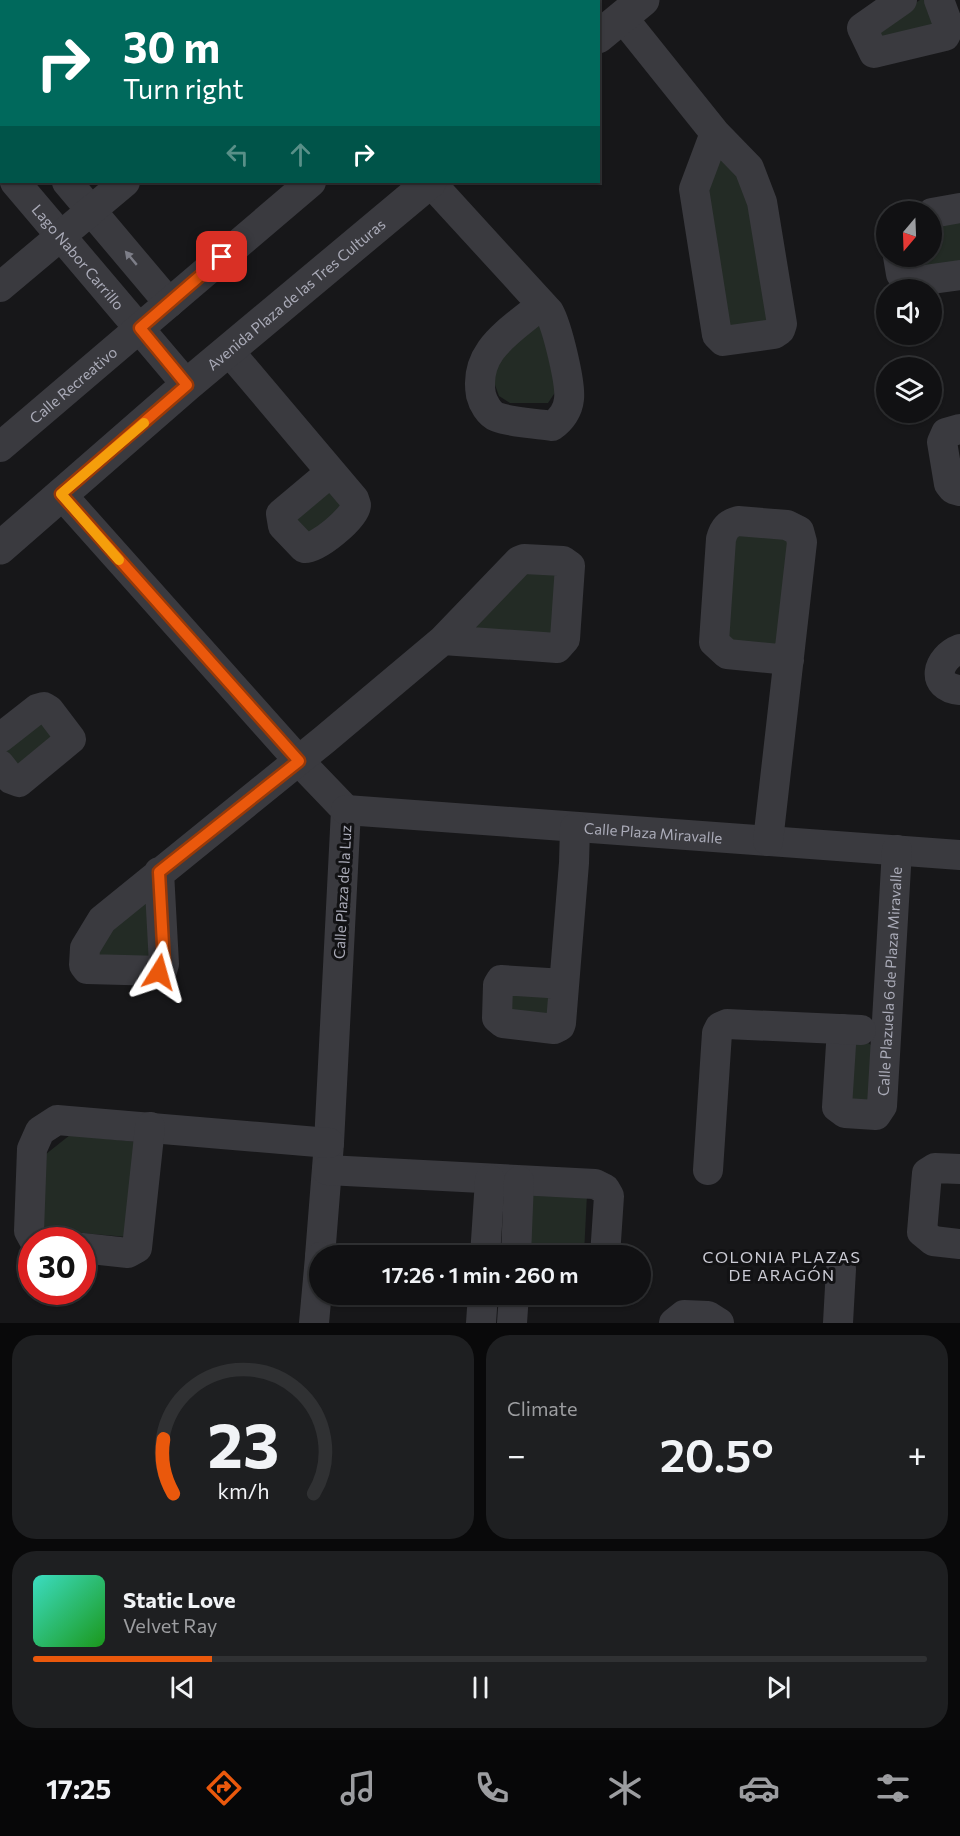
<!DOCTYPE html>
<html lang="en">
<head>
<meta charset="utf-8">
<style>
  :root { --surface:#111113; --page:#1e1f21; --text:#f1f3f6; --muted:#9c9da0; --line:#303133; --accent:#ea580c }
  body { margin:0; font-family:Commissioner,sans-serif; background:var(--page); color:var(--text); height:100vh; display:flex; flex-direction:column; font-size:22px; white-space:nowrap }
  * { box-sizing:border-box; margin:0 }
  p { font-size:20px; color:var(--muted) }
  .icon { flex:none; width:33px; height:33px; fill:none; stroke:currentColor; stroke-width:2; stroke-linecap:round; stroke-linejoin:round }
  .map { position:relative; height:1323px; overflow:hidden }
  .panel { display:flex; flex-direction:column; gap:12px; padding:12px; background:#09090a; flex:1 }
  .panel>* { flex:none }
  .hud { position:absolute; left:0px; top:0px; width:600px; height:183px; box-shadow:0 2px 4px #0004,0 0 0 2px var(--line); background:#00695c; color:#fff; overflow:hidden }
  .needle { width:39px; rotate:199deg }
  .fabs { position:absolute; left:876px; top:201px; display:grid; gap:12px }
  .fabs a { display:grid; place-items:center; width:66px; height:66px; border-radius:50%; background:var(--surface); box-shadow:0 2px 4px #0004,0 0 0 2px var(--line); font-size:30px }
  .speed { position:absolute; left:18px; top:1227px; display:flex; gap:12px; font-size:30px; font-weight:700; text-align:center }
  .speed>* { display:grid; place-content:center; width:78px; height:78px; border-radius:50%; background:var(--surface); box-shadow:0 2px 4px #0004,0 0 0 2px var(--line); line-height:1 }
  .speed .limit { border:9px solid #d22; background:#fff; color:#111 }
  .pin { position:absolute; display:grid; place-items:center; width:51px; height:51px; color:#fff; margin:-26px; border-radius:12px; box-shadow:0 3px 9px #0006 }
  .me { position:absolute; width:66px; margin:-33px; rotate:8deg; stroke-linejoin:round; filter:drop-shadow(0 0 4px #0008) }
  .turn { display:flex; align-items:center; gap:21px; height:126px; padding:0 24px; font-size:27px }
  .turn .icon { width:78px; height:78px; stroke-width:2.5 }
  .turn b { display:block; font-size:42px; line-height:51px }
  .lanes { display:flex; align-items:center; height:57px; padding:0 24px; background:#0003; justify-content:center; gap:30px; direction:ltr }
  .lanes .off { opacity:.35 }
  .big { font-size:45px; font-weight:600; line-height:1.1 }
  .panel .card { flex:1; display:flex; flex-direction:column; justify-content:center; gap:9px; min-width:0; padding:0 21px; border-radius:24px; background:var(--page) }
  .panel .dial { align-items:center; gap:0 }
  .dial svg { height:156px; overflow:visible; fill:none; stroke:var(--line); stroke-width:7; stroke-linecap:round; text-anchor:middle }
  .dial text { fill:var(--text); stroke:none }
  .song { display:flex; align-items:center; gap:18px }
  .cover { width:72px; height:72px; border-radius:9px; background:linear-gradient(135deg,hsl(170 70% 55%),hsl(120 70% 35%)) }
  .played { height:6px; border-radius:3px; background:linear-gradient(90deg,var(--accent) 20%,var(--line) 20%) }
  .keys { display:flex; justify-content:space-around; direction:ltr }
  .heat { display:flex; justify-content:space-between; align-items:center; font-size:33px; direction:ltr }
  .panel .tiles { flex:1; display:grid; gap:12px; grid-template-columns:1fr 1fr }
  .card:last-child { grid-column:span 2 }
  .trip { position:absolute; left:309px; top:1245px; width:342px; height:60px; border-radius:30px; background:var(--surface); box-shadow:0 2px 4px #0004,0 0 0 2px var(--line); font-weight:600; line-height:60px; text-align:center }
  .menu { display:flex; height:96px; justify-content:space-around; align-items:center; background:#070708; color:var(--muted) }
  .menu .icon { width:42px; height:42px }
  .menu .on { color:var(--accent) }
  .menu b { font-size:27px; color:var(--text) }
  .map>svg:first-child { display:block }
  .green { fill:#232b25 }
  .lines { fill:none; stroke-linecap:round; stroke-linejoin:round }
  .minor { stroke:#3a3a3f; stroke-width:30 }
  .tertiary { stroke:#3a3a3f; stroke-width:33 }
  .oneway { fill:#7d7e88 }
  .route-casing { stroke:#983908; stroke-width:15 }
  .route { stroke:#ea580c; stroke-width:10 }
  .slow { stroke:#f59e0b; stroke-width:10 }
  .labels { text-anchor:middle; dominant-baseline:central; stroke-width:6; stroke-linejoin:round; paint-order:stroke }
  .street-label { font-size:15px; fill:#aaabb8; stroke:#121214 }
  .neighbourhood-label { font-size:16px; letter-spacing:1.5px; fill:#cbcbd4; stroke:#121214 }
</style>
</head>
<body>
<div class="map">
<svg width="960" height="1323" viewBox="0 0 960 1323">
  <rect width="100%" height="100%" fill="#171719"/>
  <!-- green -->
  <path class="green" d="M 920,0 L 930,0 L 939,27 L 882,44 L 875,29 Z
    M 727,159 L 748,181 L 770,323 L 734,329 L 726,323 L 708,187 L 719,160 Z
    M 960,218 L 960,264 L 909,274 L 906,257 L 932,256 L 932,223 Z
    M 541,323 L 556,391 L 548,403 L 510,403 L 499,396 L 489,368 L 495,357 Z
    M 329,487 L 346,508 L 308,538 L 291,517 Z
    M 731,531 L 791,536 L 780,650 L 721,644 Z
    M 528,569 L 556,569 L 557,636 L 475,633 L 470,624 Z
    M 42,719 L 59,740 L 21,771 L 4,750 Z
    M 148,893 L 151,954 L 147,960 L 93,959 L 107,926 Z
    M 503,985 L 552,989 L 550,1017 L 501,1013 Z
    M 863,1038 L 873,1047 L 869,1099 L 859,1105 L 850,1099 L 853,1047 Z
    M 70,1135 L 137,1142 L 127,1237 L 37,1229 L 41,1158 Z
    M 532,1190 L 587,1194 L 584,1254 L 530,1252 Z"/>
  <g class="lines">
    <!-- minor -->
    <g class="minor">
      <path d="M 202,0 L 203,2"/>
      <path d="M 902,0 L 862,28 L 874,53 L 945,36 L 949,27 L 939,0"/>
      <path d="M 158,2 L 159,0"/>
      <path d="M 333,2 L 335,0"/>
      <path d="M 518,2 L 520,0"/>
      <path d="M 622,17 L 715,133 L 749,168 L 762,202 L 782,324 L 780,330 L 774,334 L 723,341 L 717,335 L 694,189 L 715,133"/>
      <path d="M 0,125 L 2,124"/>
      <path d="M 0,162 L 2,164"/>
      <path id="s1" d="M 15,182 L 187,385"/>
      <path d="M 67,182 L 169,303"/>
      <path d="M 430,182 L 549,312 C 557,326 571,383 569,399 C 568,410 561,420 552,426 C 535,423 513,423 497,417 C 489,414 483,403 481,395 C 473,350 511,331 541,305"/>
      <path d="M 932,213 L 960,208"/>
      <path d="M 898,256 L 901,274 L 910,282 L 960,275"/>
      <path d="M 0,287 L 125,182"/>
      <path d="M 228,350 L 354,499 L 356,505 C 356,517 316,550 304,548 L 283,526 L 281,514 L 331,472"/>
      <path d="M 960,429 L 946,433 L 942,442 L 949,484 L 953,489 L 960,491"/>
      <path id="s2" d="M 0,447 L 311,182"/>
      <path d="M 61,494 L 299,761 L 346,810 L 329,1143 L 320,1256"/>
      <path d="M 960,649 C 937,658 929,687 960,690"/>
      <path d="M 0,738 L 37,709 L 44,707 L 49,710 L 71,739 L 19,782 L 11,779 L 0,765"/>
      <path id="s3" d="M 346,810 L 960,855"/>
      <path d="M 768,841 L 802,542 L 799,531 L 787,525 L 738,521 C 728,524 724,528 721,539 L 714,642 L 727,654 L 789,660"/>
      <path d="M 159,872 L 164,964 L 162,971 L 87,969 L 84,965 L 85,948 L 102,920 L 324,740 L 443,640 L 519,561 L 524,559 L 563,561 L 570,566 L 565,639 L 557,648 L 443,640"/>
      <path d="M 564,984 L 501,980 L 498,985 L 497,1018 L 503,1023 L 554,1029 L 560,1026 L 561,1023 L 574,863 L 575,828"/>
      <path id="s4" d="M 842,1029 L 837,1107 L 845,1113 L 876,1115 L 882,1106 L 897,850"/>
      <path d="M 960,1169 L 935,1168 L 927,1173 L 922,1232 L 933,1241 L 960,1244"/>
      <path d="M 327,1170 L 595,1184 L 605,1189 L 609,1196 L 605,1256"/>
      <path d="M 708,1170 L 717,1033 L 720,1027 L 727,1024 L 861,1030"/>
      <path d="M 34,1240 L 29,1231 L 32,1149 L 40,1131 L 57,1120 L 329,1143"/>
      <path d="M 82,1248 L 128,1253 L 137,1248 L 150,1127"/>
      <path d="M 485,1256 L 490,1180"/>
      <path d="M 516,1256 L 519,1181"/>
      <path d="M 314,1323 L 320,1257"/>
      <path d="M 481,1323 L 483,1294"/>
      <path d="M 512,1323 L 514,1294"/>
      <path d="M 674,1323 L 684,1315 L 708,1316 L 719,1323"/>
      <path d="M 838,1323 L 841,1269"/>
    </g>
    <!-- tertiary -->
    <g class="tertiary">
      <path d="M 598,37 L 643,0"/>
      <path id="s5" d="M 0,548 L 187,385 L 430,182"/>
    </g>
  </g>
  <!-- one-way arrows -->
  <defs><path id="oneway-solid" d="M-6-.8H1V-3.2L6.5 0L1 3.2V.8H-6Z" transform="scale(1.5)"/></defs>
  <use class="oneway" href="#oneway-solid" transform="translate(131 258) rotate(-130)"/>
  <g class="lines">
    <!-- route casing -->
    <g class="route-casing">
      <path id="route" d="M 159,972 L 164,963 L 159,872 L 299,761 L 61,494 L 187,385 L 140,328 L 222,257"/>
    </g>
    <!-- route -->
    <use href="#route" class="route"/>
    <!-- slow -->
    <path class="slow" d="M 119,560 L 61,494 L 144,423"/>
  </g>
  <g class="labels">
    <!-- street labels -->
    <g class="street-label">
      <text stroke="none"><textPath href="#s1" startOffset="98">Lago Nabor Carrillo</textPath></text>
      <text stroke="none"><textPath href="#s5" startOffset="390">Avenida Plaza de las Tres Culturas</textPath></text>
      <text stroke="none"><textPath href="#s2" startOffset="96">Calle Recreativo</textPath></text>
      <text stroke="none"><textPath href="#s3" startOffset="308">Calle Plaza Miravalle</textPath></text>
      <text transform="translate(342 892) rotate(-87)">Calle Plaza de la Luz</text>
      <text stroke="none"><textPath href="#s4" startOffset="255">Calle Plazuela 6 de Plaza Miravalle</textPath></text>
    </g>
    <!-- neighbourhood labels -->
    <g class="neighbourhood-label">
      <text x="782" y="1256">COLONIA PLAZAS<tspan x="782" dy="18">DE ARAGÓN</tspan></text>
    </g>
  </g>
</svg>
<div class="fabs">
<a><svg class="needle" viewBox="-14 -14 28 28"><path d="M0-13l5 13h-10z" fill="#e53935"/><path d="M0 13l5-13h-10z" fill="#9c9da0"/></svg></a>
<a><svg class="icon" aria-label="sound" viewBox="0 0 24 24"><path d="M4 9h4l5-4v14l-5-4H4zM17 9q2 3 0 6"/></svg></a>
<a><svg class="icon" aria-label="layers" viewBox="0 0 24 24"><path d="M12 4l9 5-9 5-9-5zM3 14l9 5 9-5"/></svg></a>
</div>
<div class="speed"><div class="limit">30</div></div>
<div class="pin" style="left:222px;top:257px;background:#d93025"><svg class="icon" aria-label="arrive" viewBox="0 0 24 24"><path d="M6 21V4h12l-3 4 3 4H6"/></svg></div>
<svg class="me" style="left:159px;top:972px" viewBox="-20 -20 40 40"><path d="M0-17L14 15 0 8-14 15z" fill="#ea580c" stroke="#fff" stroke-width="4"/></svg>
<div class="trip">17:26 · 1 min · 260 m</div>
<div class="hud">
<div class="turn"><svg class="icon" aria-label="right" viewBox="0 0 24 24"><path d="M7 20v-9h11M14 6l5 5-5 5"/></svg><div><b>30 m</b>Turn right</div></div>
<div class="lanes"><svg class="icon off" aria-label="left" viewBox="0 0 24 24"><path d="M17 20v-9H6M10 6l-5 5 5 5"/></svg><svg class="icon off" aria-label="ahead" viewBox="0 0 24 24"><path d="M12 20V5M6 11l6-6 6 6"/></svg><svg class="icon" aria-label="right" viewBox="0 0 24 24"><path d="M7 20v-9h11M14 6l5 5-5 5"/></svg></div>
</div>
</div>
<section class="panel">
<div class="tiles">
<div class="card dial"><svg viewBox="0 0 100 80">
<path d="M14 69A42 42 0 1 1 86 69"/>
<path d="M14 69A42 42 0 0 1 9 41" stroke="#ea580c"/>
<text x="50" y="56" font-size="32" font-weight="700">23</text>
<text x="50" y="72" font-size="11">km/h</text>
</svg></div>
<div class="card"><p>Climate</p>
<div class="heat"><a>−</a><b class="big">20.5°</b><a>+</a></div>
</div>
<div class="card">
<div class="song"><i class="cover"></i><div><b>Static Love</b><p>Velvet Ray</p></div></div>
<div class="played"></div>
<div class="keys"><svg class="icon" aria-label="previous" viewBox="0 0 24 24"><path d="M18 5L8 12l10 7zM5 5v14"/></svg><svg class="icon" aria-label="pause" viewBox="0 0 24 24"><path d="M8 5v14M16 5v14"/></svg><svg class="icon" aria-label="next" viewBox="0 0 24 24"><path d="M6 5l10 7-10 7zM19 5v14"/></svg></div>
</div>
</div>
</section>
<nav class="menu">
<b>17:25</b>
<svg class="icon on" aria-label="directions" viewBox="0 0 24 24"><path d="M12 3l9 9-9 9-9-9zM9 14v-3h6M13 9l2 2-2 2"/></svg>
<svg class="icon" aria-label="music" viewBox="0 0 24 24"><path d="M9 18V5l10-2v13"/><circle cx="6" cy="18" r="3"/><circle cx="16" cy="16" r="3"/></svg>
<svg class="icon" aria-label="phone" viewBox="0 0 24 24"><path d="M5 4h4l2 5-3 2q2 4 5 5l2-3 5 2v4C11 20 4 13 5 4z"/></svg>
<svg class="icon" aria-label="climate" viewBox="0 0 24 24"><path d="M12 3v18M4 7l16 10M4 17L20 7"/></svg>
<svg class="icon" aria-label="car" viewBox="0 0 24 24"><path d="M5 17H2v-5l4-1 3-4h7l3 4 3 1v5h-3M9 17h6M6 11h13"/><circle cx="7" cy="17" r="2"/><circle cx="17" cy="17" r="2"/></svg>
<svg class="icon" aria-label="filters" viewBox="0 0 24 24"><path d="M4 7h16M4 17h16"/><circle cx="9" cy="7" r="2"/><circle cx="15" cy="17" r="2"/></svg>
</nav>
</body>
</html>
